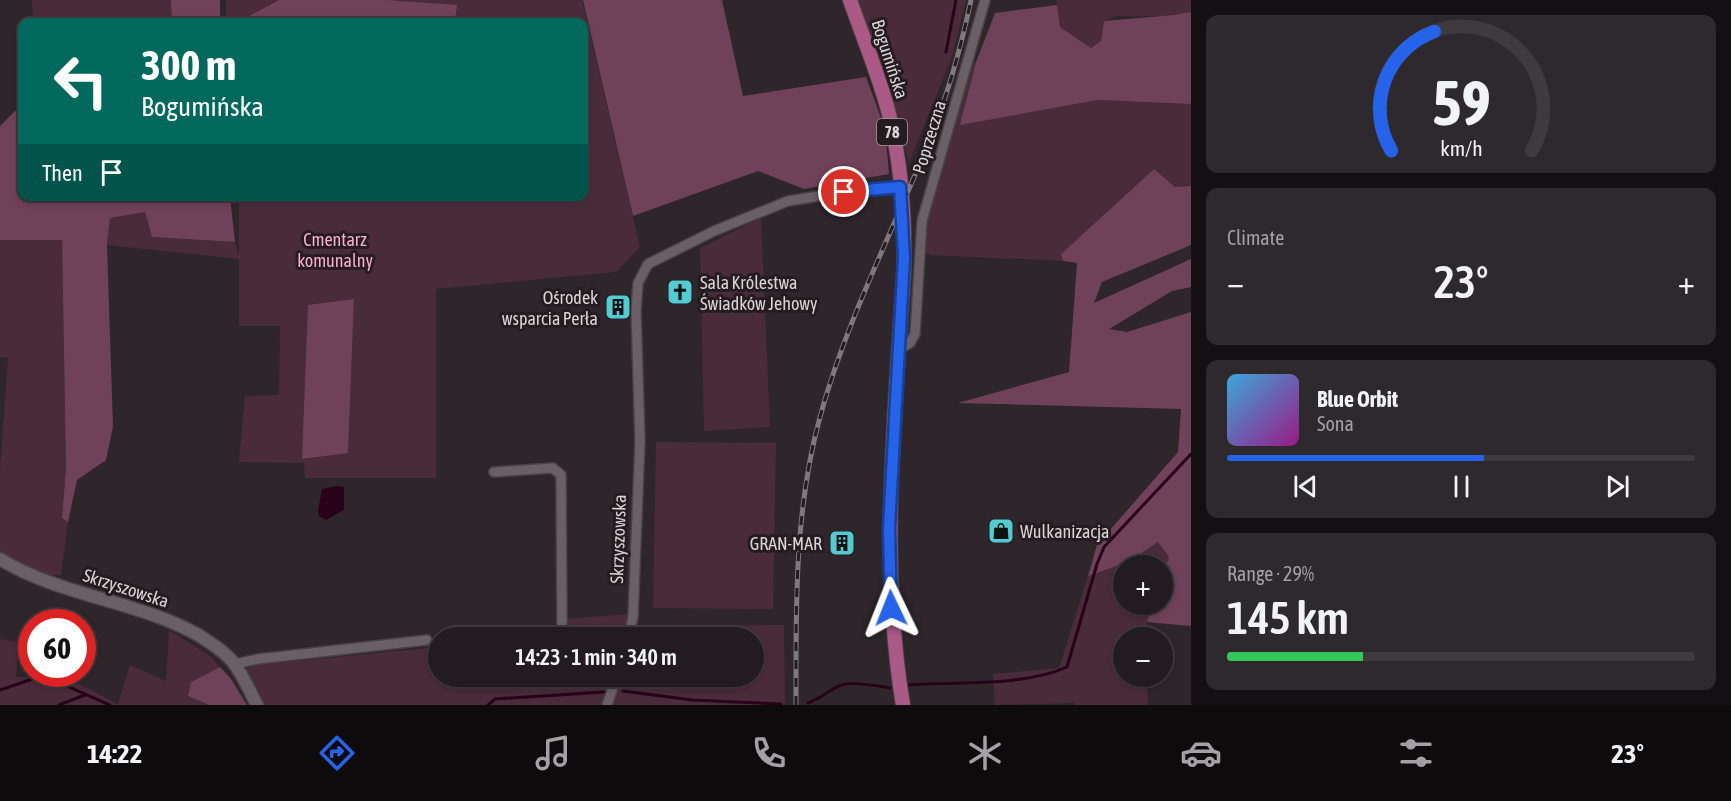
<!DOCTYPE html>
<html lang="en">
<head>
<meta charset="utf-8">
<style>
  :root { --surface:#221c20; --page:#2e292d; --text:#f1f3f6; --muted:#a2a1a5; --line:#3f3a3e; --accent:#2563eb }
  body { margin:0; font-family:"Asap Condensed",sans-serif; background:var(--page); color:var(--text); height:100vh; display:flex; flex-direction:column; font-size:22px; white-space:nowrap }
  * { box-sizing:border-box; margin:0 }
  p { font-size:20px; color:var(--muted) }
  .icon { flex:none; width:33px; height:33px; fill:none; stroke:currentColor; stroke-width:2; stroke-linecap:round; stroke-linejoin:round }
  .map { position:relative; flex:1; overflow:hidden }
  .panel { display:flex; flex-direction:column; gap:15px; padding:15px; background:#130f12; width:540px }
  .panel>* { flex:none }
  .top-card { position:absolute; left:18px; top:18px; width:570px; height:183px; border-radius:12px; box-shadow:0 3px 9px #0003,0 0 0 2px var(--line); background:#00695c; color:#fff; overflow:hidden }
  .tools { position:absolute; left:1113px; top:555px; display:grid; gap:12px }
  .tools a { display:grid; place-items:center; width:60px; height:60px; border-radius:50%; background:var(--surface); box-shadow:0 3px 9px #0003,0 0 0 2px var(--line); font-size:30px }
  .speed { position:absolute; left:18px; top:609px; display:flex; gap:12px; font-size:30px; font-weight:700; text-align:center }
  .speed>* { display:grid; place-content:center; width:78px; height:78px; border-radius:50%; background:var(--surface); box-shadow:0 3px 9px #0003,0 0 0 2px var(--line); line-height:1 }
  .speed .limit { border:9px solid #d22; background:#fff; color:#111 }
  .pin { position:absolute; display:grid; place-items:center; width:51px; height:51px; color:#fff; margin:-26px; border:3px solid #fff; border-radius:50%; box-shadow:0 2px 6px #0007 }
  .me { position:absolute; width:66px; margin:-33px; rotate:358deg; stroke-linejoin:round; filter:drop-shadow(0 0 4px #0008) }
  .turn { display:flex; align-items:center; gap:21px; height:126px; padding:0 24px; font-size:27px }
  .turn .icon { width:78px; height:78px; stroke-width:2.5 }
  .turn b { display:block; font-size:42px; line-height:51px }
  .then { display:flex; align-items:center; height:57px; padding:0 24px; background:#0003; gap:12px; font-size:22px }
  .big { font-size:45px; font-weight:600; line-height:1.1 }
  .panel .tile { flex:1; display:flex; flex-direction:column; justify-content:center; gap:9px; min-width:0; padding:0 21px; border-radius:12px; background:var(--page) }
  .panel .dial { align-items:center; gap:0 }
  .dial svg { height:156px; overflow:visible; fill:none; stroke:var(--line); stroke-width:7; stroke-linecap:round; text-anchor:middle }
  .dial text { fill:var(--text); stroke:none }
  .song { display:flex; align-items:center; gap:18px }
  .cover { width:72px; height:72px; border-radius:9px; background:linear-gradient(135deg,hsl(200 70% 55%),hsl(310 70% 35%)) }
  .played { height:6px; border-radius:3px; background:linear-gradient(90deg,var(--accent) 55%,var(--line) 55%) }
  .keys { display:flex; justify-content:space-around; direction:ltr }
  .heat { display:flex; justify-content:space-between; align-items:center; font-size:33px; direction:ltr }
  .charge { height:9px; border-radius:4px; background:linear-gradient(90deg,#34c759 29%,var(--line) 0) }
  .trip { position:absolute; left:428px; top:627px; width:336px; height:60px; border-radius:30px; background:var(--surface); box-shadow:0 3px 9px #0003,0 0 0 2px var(--line); font-weight:600; line-height:60px; text-align:center }
  .tab-bar { display:flex; height:96px; justify-content:space-around; align-items:center; background:#0e0b0d; color:var(--muted) }
  .tab-bar .icon { width:42px; height:42px }
  .tab-bar .current { color:var(--accent) }
  .tab-bar b { font-size:27px; color:var(--text) }
  main { display:flex; flex:1; min-height:0 }
  .map>svg:first-child { display:block }
  .green { fill:#4a2b3a; fill-rule:evenodd }
  .forest { fill:#704259 }
  .water { fill:#280218 }
  .lines { fill:none; stroke-linecap:round; stroke-linejoin:round }
  .stream { stroke:#280218; stroke-width:3 }
  .street-casing { stroke:#494245; stroke-width:12 }
  .secondary-casing { stroke:#494245; stroke-width:15 }
  .primary-casing { stroke:#494245; stroke-width:16 }
  .street { stroke:#6a5f64; stroke-width:9 }
  .secondary { stroke:#6a5f64; stroke-width:12 }
  .primary { stroke:#aa5a85; stroke-width:14 }
  .rail-casing { stroke:#80797c; stroke-width:5 }
  .rail { stroke:#251c20; stroke-width:3; stroke-dasharray:9; stroke-linecap:butt }
  .route-casing { stroke:#184099; stroke-width:15 }
  .route { stroke:#2563eb; stroke-width:10 }
  .labels { text-anchor:middle; dominant-baseline:central; stroke-width:6; stroke-linejoin:round; paint-order:stroke }
  .shield { fill:#251c20; stroke:#a49da0; stroke-width:1.5 }
  .shield-label { font-size:16px; font-weight:bold; fill:#dad4d7 }
  .street-label { font-size:18px; fill:#dad4d7; stroke:#251c20 }
  .park-label { font-size:18px; fill:#fbadd2; stroke:#251c20 }
  .poi-label { font-size:18px; fill:#dad4d7; stroke:#251c20; text-anchor:start }
</style>
</head>
<body>
<main>
<div class="map">
<svg width="1191" height="705" viewBox="0 0 1191 705">
  <rect width="100%" height="100%" fill="#2e262a"/>
  <!-- green -->
  <path class="green" d="M 32,0 L 171,0 L 172,22 L 33,22 Z
    M 226,0 L 582,0 L 640,247 L 616,272 L 436,289 L 436,478 L 305,478 L 304,463 L 239,462 L 245,396 L 279,395 L 280,326 L 239,326 L 239,259 L 107,245 L 110,218 L 145,212 L 152,237 L 235,242 L 239,256 L 239,197 L 584,196 L 584,22 L 226,22 ZM 354,299 L 348,452 L 303,459 L 302,459 Z
    M 856,0 L 966,0 L 953,54 L 909,163 L 887,79 Z
    M 1056,0 L 1191,0 L 1191,16 L 1116,16 L 1104,21 L 1102,41 L 1091,48 L 1060,27 Z
    M 976,62 L 961,124 L 1098,100 L 1191,104 L 1191,186 L 1175,187 L 1154,169 L 1061,254 L 1063,261 L 931,255 L 921,250 L 945,151 L 972,63 Z
    M 761,218 L 770,427 L 704,431 L 700,248 Z
    M 0,240 L 62,240 L 66,468 L 62,517 L 68,522 L 61,575 C 41,577 17,563 0,552 L 0,470 L 8,357 L 0,357 Z
    M 656,442 L 776,443 L 773,609 L 653,608 Z
    M 1158,542 L 1169,557 L 1163,571 L 1162,566 L 1124,566 L 1124,604 L 1152,605 L 1147,622 L 1147,637 L 1124,638 L 1124,676 L 1147,677 L 1148,705 L 1075,705 L 1075,703 L 995,705 L 993,674 L 1059,668 L 1088,576 L 1128,562 Z
    M 628,614 L 625,637 L 571,637 L 565,625 L 565,619 Z
    M 784,625 L 785,705 L 610,705 L 621,677 L 753,676 L 753,638 L 637,637 L 644,626 Z
    M 558,628 L 563,637 L 498,637 Z
    M 169,630 L 210,656 L 220,667 L 191,682 L 188,696 L 209,705 L 0,705 L 0,639 L 19,642 L 16,677 L 67,678 L 118,704 L 130,665 L 166,681 Z
    M 438,647 L 438,676 L 601,676 L 609,682 L 601,705 L 265,705 L 246,669 L 257,665 Z"/>
  <!-- forest -->
  <path class="forest" d="M 171,0 L 220,0 L 220,22 L 172,22 Z
    M 279,0 L 386,0 L 457,5 L 455,20 L 452,22 L 238,22 Z
    M 583,0 L 722,0 L 743,96 L 866,77 L 885,129 L 889,174 L 804,189 L 758,171 L 633,216 Z
    M 1057,5 L 1060,27 L 1091,48 L 1101,41 L 1104,21 L 1174,15 L 1191,12 L 1191,104 L 1098,100 L 960,125 L 976,62 L 995,13 Z
    M 15,111 L 22,111 L 22,196 L 230,197 L 235,242 L 152,237 L 145,212 L 110,218 L 107,245 L 113,427 L 106,460 L 77,480 L 68,522 L 62,518 L 66,468 L 62,240 L 0,240 L 0,126 Z
    M 1154,169 L 1175,187 L 1191,186 L 1191,245 L 1102,282 L 1094,303 L 1191,259 L 1191,287 L 1172,291 L 1109,329 L 1127,332 L 1191,312 L 1191,626 L 1147,622 L 1152,605 L 1162,604 L 1163,571 L 1169,557 L 1158,542 L 1128,562 L 1088,576 L 1097,545 L 1178,452 L 1181,409 L 958,403 L 1069,372 L 1077,263 L 1063,261 L 1061,254 Z
    M 354,299 L 348,453 L 302,459 L 308,305 Z
    M 220,667 L 231,679 L 247,705 L 209,705 L 188,696 L 191,682 Z"/>
  <!-- water -->
  <path class="water" d="M 337,486 L 344,487 L 344,510 L 326,520 L 319,516 L 318,511 L 322,489 Z"/>
  <g class="lines">
    <!-- stream -->
    <path class="stream" d="M 946,52 L 956,0
      M 909,685 C 959,681 1022,687 1067,667 L 1097,564 L 1104,547 L 1191,454
      M 0,690 L 35,678 L 51,679 L 110,705
      M 623,691 L 692,700 L 781,704
      M 808,703 C 820,699 830,689 842,685 C 853,681 878,686 890,688
      M 59,705 L 85,695
      M 488,705 L 495,699 L 604,692"/>
    <!-- street casing -->
    <g class="street-casing">
      <path id="street" d="M 899,349 L 910,343 L 915,334 L 922,221 L 985,0
        M 494,472 L 553,468 L 561,475 L 562,626 L 568,638
        M 629,638 L 633,616 L 640,441 L 636,311 L 638,283 L 648,264 L 714,231 L 788,201 L 844,192 L 900,187
        M 235,664 L 258,659 L 427,640
        M 607,705 L 617,676"/>
    </g>
    <!-- secondary casing -->
    <g class="secondary-casing">
      <path id="secondary" d="M 0,559 C 62,597 137,600 200,636 C 212,644 227,653 235,665 C 244,677 250,692 257,705"/>
    </g>
    <!-- primary casing -->
    <g class="primary-casing">
      <path id="primary" d="M 850,0 C 863,38 879,75 889,114 C 901,162 905,219 904,269 C 895,415 879,560 903,705"/>
    </g>
    <!-- street -->
    <use href="#street" class="street"/>
    <!-- secondary -->
    <use href="#secondary" class="secondary"/>
    <!-- primary -->
    <use href="#primary" class="primary"/>
    <!-- rail casing -->
    <g class="rail-casing">
      <path id="rail" d="M 796,705 C 796,608 794,512 820,417 C 846,321 893,231 930,139 C 948,94 961,47 971,0"/>
    </g>
    <!-- rail -->
    <use href="#rail" class="rail"/>
  </g>
  <g class="lines">
    <!-- route casing -->
    <g class="route-casing">
      <path id="route" d="M 844,192 L 900,187 L 904,257 L 889,528 L 891,608"/>
    </g>
    <!-- route -->
    <use href="#route" class="route"/>
  </g>
  <!-- icons -->
  <defs>
    <g id="church-square" transform="scale(1.35)"><rect x="-9" y="-9" width="18" height="18" rx="4" fill="#51ccd2" stroke="#251c20"/><path d="M-1.2-6h2.4v3.5h3.3v2.4h-3.3V6h-2.4V-.1h-3.3v-2.4h3.3Z" fill="#111"/></g>
    <g id="building-square" transform="scale(1.35)"><rect x="-9" y="-9" width="18" height="18" rx="4" fill="#51ccd2" stroke="#251c20"/><path d="M-4-6H4V6H1V3H-1V6H-4ZM-2.5-4.3h1.7v1.8h-1.7ZM.8-4.3h1.7v1.8H.8ZM-2.5-1h1.7V.8h-1.7ZM.8-1h1.7V.8H.8Z" fill="#111"/></g>
    <g id="shop-square" transform="scale(1.35)"><rect x="-9" y="-9" width="18" height="18" rx="4" fill="#51ccd2" stroke="#251c20"/><path d="M-5-2.5h2.3a2.7 3.5 0 0 1 5.4 0H5L5.5 6h-11ZM-1.5-2.5h3a1.5 2.3 0 0 0-3 0Z" fill="#111"/></g>
  </defs>
  <g fill-rule="evenodd">
    <use href="#church-square" x="680" y="292"/>
    <use href="#building-square" x="618" y="307"/>
    <use href="#shop-square" x="1001" y="531"/>
    <use href="#building-square" x="842" y="543"/>
  </g>
  <g class="labels">
    <!-- shield labels -->
    <rect class="shield" x="877" y="119" width="30" height="26" rx="4.5"/>
    <g class="shield-label">
      <text x="892" y="132">78</text>
    </g>
    <!-- street labels -->
    <g class="street-label">
      <text transform="translate(890 59) rotate(72)">Bogumińska</text>
      <text transform="translate(929 137) rotate(-73)">Poprzeczna</text>
      <text transform="translate(618 539) rotate(-88)">Skrzyszowska</text>
      <text transform="translate(126 588) rotate(18)">Skrzyszowska</text>
    </g>
    <!-- park labels -->
    <g class="park-label">
      <text x="335" y="239">Cmentarz<tspan x="335" dy="21">komunalny</tspan></text>
    </g>
    <!-- poi labels -->
    <g class="poi-label">
      <text x="700" y="282">Sala Królestwa<tspan x="700" dy="21">Świadków Jehowy</tspan></text>
      <text x="598" y="297" text-anchor="end">Ośrodek<tspan x="598" dy="21">wsparcia Perła</tspan></text>
      <text x="1020" y="531">Wulkanizacja</text>
      <text x="822" y="543" text-anchor="end">GRAN-MAR</text>
    </g>
  </g>
</svg>
<div class="tools">
<a>+</a>
<a>−</a>
</div>
<div class="speed"><div class="limit">60</div></div>
<div class="pin" style="left:844px;top:192px;background:#d93025"><svg class="icon" aria-label="arrive" viewBox="0 0 24 24"><path d="M6 21V4h12l-3 4 3 4H6"/></svg></div>
<svg class="me" style="left:891px;top:608px" viewBox="-20 -20 40 40"><path d="M0-17L14 15 0 8-14 15z" fill="#2563eb" stroke="#fff" stroke-width="4"/></svg>
<div class="trip">14:23 · 1 min · 340 m</div>
<div class="top-card">
<div class="turn"><svg class="icon" aria-label="left" viewBox="0 0 24 24"><path d="M17 20v-9H6M10 6l-5 5 5 5"/></svg><div><b>300 m</b>Bogumińska</div></div>
<div class="then">Then<svg class="icon" aria-label="arrive" viewBox="0 0 24 24"><path d="M6 21V4h12l-3 4 3 4H6"/></svg></div>
</div>
</div>
<section class="panel">
<div class="tile dial"><svg viewBox="0 0 100 80">
<path d="M14 69A42 42 0 1 1 86 69"/>
<path d="M14 69A42 42 0 0 1 36 8" stroke="#2563eb"/>
<text x="50" y="56" font-size="32" font-weight="700">59</text>
<text x="50" y="72" font-size="11">km/h</text>
</svg></div>
<div class="tile"><p>Climate</p>
<div class="heat"><a>−</a><b class="big">23°</b><a>+</a></div>
</div>
<div class="tile">
<div class="song"><i class="cover"></i><div><b>Blue Orbit</b><p>Sona</p></div></div>
<div class="played"></div>
<div class="keys"><svg class="icon" aria-label="previous" viewBox="0 0 24 24"><path d="M18 5L8 12l10 7zM5 5v14"/></svg><svg class="icon" aria-label="pause" viewBox="0 0 24 24"><path d="M8 5v14M16 5v14"/></svg><svg class="icon" aria-label="next" viewBox="0 0 24 24"><path d="M6 5l10 7-10 7zM19 5v14"/></svg></div>
</div>
<div class="tile"><p>Range · 29%</p><b class="big">145 km</b><div class="charge"></div></div>
</section>
</main>
<nav class="tab-bar">
<b>14:22</b>
<svg class="icon current" aria-label="directions" viewBox="0 0 24 24"><path d="M12 3l9 9-9 9-9-9zM9 14v-3h6M13 9l2 2-2 2"/></svg>
<svg class="icon" aria-label="music" viewBox="0 0 24 24"><path d="M9 18V5l10-2v13"/><circle cx="6" cy="18" r="3"/><circle cx="16" cy="16" r="3"/></svg>
<svg class="icon" aria-label="phone" viewBox="0 0 24 24"><path d="M5 4h4l2 5-3 2q2 4 5 5l2-3 5 2v4C11 20 4 13 5 4z"/></svg>
<svg class="icon" aria-label="climate" viewBox="0 0 24 24"><path d="M12 3v18M4 7l16 10M4 17L20 7"/></svg>
<svg class="icon" aria-label="car" viewBox="0 0 24 24"><path d="M5 17H2v-5l4-1 3-4h7l3 4 3 1v5h-3M9 17h6M6 11h13"/><circle cx="7" cy="17" r="2"/><circle cx="17" cy="17" r="2"/></svg>
<svg class="icon" aria-label="filters" viewBox="0 0 24 24"><path d="M4 7h16M4 17h16"/><circle cx="9" cy="7" r="2"/><circle cx="15" cy="17" r="2"/></svg>
<b>23°</b>
</nav>
</body>
</html>
